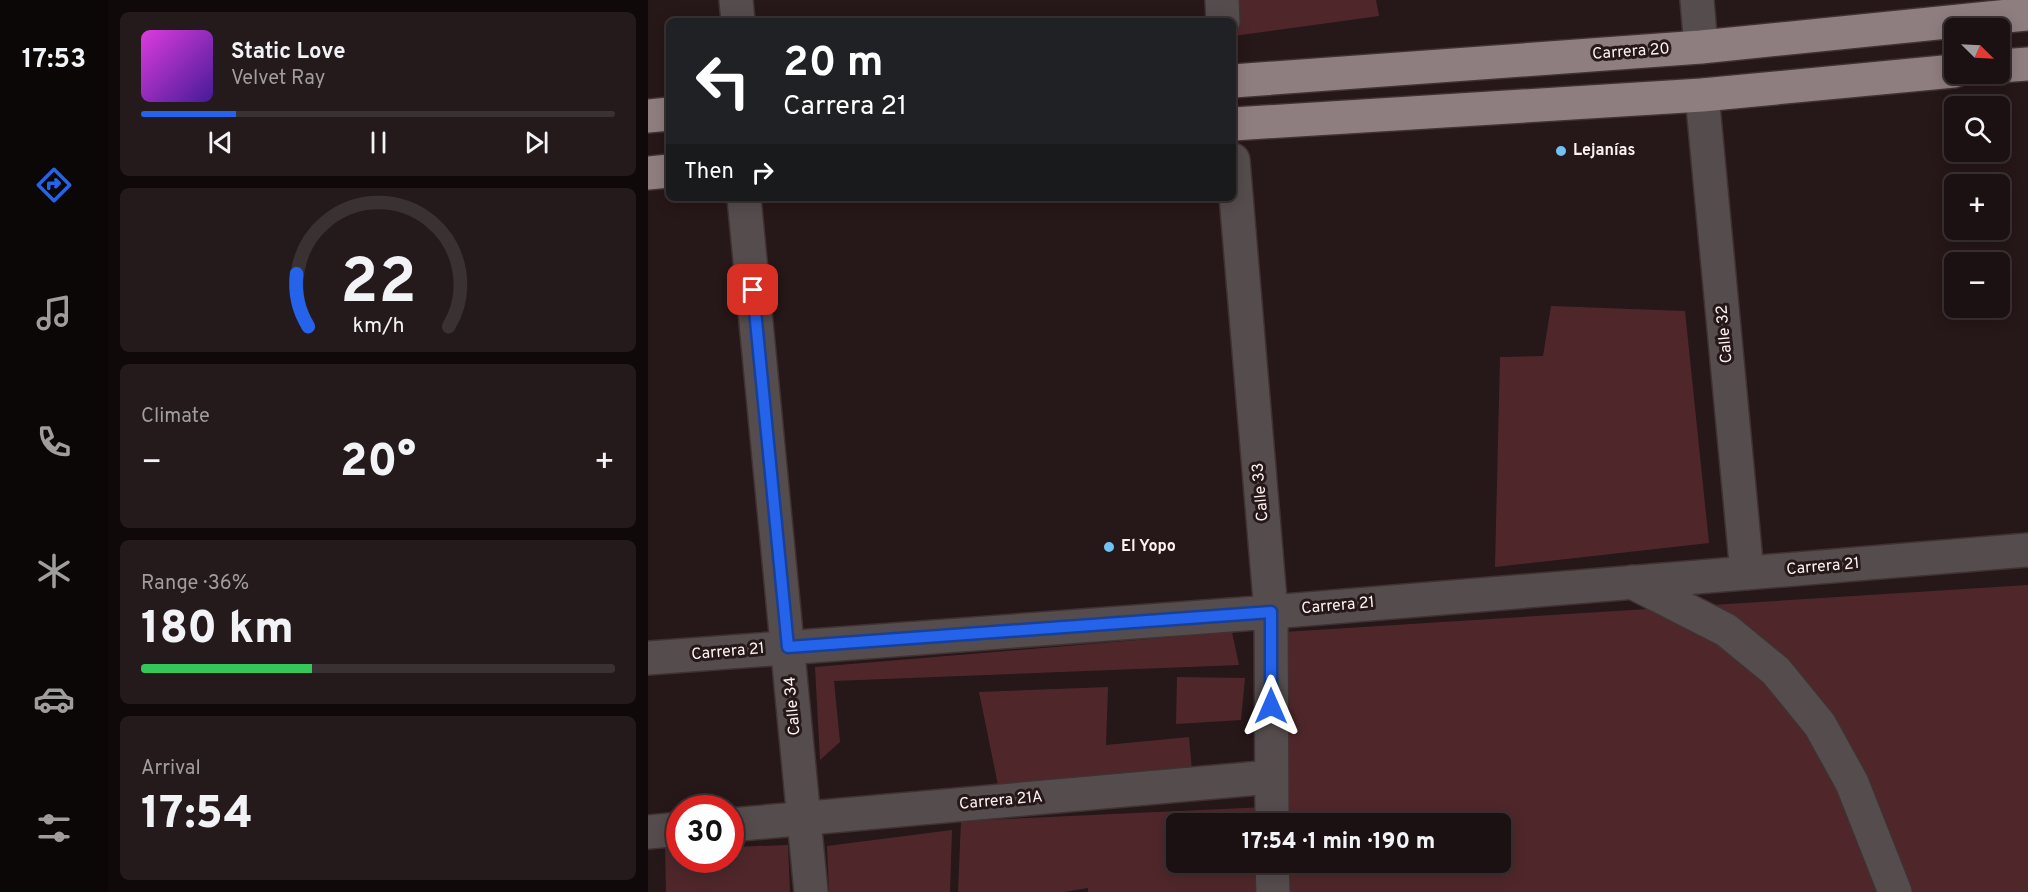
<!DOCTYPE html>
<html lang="en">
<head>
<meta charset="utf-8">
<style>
  :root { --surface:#1c1112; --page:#251a1b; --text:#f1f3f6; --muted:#a09d9f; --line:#3a3132; --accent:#2563eb }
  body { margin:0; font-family:Overpass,sans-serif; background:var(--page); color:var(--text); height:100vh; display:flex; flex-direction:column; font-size:22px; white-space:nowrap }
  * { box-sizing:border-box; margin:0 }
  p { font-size:20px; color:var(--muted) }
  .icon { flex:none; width:33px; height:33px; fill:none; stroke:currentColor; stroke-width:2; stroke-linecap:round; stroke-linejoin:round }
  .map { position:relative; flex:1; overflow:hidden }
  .panel { display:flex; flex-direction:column; gap:12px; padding:12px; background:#0f090a; width:540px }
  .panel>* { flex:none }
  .guide { position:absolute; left:18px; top:18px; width:570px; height:183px; border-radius:9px; box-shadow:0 3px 15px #0003,0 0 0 2px var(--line); background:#202124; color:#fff; overflow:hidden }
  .needle { width:39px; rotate:114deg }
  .tools { position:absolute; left:1296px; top:18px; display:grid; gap:12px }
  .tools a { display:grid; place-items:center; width:66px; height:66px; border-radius:9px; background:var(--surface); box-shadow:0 3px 15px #0003,0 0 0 2px var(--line); font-size:30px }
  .speed { position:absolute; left:18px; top:795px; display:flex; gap:12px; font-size:30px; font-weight:700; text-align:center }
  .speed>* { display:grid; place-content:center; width:78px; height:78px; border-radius:50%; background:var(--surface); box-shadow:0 3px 15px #0003,0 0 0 2px var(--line); line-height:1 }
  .speed .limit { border:9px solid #d22; background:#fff; color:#111 }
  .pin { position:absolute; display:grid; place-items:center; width:51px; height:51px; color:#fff; margin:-26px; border-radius:12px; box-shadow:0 3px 9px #0006 }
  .me { position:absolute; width:66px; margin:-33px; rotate:0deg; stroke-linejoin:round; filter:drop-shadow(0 0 4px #0008) }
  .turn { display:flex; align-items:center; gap:21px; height:126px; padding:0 18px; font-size:27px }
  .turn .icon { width:78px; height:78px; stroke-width:2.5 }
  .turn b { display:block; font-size:42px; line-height:51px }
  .then { display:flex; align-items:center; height:57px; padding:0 18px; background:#0003; gap:12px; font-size:22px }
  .big { font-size:45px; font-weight:800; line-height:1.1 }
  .panel .widget { flex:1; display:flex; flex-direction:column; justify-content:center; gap:9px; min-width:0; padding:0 21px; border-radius:9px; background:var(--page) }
  .panel .dial { align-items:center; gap:0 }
  .dial svg { height:156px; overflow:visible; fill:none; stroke:var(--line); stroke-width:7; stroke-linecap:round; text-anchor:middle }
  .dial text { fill:var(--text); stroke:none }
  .song { display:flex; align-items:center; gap:18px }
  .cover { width:72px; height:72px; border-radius:9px; background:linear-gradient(135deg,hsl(300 70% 55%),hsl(260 70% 35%)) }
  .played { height:6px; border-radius:3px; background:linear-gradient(90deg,var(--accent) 20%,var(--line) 20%) }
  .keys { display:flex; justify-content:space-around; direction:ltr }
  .heat { display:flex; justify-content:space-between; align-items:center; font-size:33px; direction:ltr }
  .charge { height:9px; border-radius:4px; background:linear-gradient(90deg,#34c759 36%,var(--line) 0) }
  .trip { position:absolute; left:518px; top:813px; width:345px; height:60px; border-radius:9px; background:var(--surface); box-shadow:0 3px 15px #0003,0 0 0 2px var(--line); font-weight:800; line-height:60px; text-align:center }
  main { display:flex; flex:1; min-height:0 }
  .tab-bar { display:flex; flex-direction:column; width:108px; justify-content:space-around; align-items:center; background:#0b0707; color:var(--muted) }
  .tab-bar .icon { width:42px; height:42px }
  .tab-bar .active { color:var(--accent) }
  .tab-bar b { font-size:27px; color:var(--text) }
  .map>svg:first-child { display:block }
  .green { fill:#4f272b }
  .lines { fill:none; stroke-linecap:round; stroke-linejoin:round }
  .minor-casing { stroke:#403132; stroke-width:36 }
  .major-casing { stroke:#403132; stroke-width:36 }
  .minor { stroke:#554d4d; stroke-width:33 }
  .major { stroke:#8f7e7f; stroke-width:33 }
  .route-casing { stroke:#184099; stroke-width:15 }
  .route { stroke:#2563eb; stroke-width:10 }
  .poi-dot { fill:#6fc2f4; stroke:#261718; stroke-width:2 }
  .labels { text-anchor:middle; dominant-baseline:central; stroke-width:6; stroke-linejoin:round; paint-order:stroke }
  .street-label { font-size:16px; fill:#fdf2f2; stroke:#261718 }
  .poi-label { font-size:16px; font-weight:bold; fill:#fdf2f2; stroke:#261718; text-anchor:start }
</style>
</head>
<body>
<main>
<nav class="tab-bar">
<b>17:53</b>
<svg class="icon active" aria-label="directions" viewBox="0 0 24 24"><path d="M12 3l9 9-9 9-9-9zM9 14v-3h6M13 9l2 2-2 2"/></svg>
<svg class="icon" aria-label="music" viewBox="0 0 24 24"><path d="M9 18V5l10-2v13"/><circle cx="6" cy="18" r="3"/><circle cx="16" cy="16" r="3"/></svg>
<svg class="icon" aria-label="phone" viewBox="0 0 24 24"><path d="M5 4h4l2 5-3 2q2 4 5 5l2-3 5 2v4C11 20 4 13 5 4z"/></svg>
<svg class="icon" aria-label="climate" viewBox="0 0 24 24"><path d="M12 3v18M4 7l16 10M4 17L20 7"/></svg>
<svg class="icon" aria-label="car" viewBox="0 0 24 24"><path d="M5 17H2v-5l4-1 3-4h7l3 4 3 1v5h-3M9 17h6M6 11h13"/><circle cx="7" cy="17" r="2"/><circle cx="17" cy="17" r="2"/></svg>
<svg class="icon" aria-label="filters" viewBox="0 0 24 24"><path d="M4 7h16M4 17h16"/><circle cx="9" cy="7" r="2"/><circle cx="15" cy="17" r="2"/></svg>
</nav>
<section class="panel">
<div class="widget">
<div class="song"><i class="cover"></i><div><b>Static Love</b><p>Velvet Ray</p></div></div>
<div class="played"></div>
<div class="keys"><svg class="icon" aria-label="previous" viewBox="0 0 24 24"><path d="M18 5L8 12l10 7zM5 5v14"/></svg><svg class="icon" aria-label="pause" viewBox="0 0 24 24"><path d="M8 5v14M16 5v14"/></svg><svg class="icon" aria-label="next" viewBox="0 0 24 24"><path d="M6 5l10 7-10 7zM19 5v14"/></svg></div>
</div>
<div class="widget dial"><svg viewBox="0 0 100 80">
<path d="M14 69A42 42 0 1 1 86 69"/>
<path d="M14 69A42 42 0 0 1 8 42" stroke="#2563eb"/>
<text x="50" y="56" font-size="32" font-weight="700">22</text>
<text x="50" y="72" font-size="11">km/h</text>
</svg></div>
<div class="widget"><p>Climate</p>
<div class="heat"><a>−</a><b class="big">20°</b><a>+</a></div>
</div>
<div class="widget"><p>Range · 36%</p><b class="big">180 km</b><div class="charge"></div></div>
<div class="widget"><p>Arrival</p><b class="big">17:54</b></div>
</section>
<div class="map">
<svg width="1380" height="892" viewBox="0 0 1380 892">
  <rect width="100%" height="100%" fill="#261718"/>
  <!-- green -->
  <path class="green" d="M 584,0 L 728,0 L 731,16 L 585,36 Z
    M 903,306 L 1037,311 L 1061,543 L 847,567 L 852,357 L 895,356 Z
    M 1380,585 L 1380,892 L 637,892 L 637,863 L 852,862 L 852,824 L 636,823 L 636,632 Z
    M 584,632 L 591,665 L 186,681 L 192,742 L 172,760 L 167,667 Z
    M 529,677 L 597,678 L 593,720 L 528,724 Z
    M 460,687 L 458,745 L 541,737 L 544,771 L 351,790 L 331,692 Z
    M 618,807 L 619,823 L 528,824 L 528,862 L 620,863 L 621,892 L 440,892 L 440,888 L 416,892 L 310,892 L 313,821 Z
    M 304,830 L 302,892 L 181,892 L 179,846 Z
    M 140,845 L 142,892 L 18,892 L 17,848 L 31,848 L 32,860 L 82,860 L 83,847 Z"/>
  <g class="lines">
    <!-- minor casing -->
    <g class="minor-casing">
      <path id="minor" d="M 88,0 L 90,21
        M 574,0 L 575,21
        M 1049,0 L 1053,47
        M 1054,95 L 1099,573
        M 585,160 L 623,612 L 624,824
        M 96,198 L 163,892
        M 984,582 L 1078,630 L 1128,671 L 1172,725 L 1204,783 L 1247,892
        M 0,658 L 623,612 L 1380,550
        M 82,825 L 623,777
        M 0,832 L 32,829
        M 624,862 L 625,892"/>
    </g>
    <!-- major casing -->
    <g class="major-casing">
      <path id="major" d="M 1352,66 L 1380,64
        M 585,81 L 1053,47 L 1380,14
        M 0,116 L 21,114
        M 585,124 L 1054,95 L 1306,71
        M 0,173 L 21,171"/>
    </g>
    <!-- minor -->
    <use href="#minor" class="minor"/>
    <!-- major -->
    <use href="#major" class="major"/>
  </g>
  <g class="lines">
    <!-- route casing -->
    <g class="route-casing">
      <path id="route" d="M 105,290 L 140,647 L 623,612 L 623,706"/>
    </g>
    <!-- route -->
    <use href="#route" class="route"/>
  </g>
  <!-- markers -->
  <g class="poi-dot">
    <circle cx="913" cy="151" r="6"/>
    <circle cx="461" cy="547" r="6"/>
  </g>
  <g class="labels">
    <!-- street labels -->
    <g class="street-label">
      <text transform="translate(983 52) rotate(-4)">Carrera 20</text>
      <text transform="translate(1077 334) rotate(-95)">Calle 32</text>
      <text transform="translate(613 492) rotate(-95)">Calle 33</text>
      <text transform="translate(1175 567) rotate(-5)">Carrera 21</text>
      <text transform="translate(690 606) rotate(-5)">Carrera 21</text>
      <text transform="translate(80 652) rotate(-5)">Carrera 21</text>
      <text transform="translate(145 706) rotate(-95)">Calle 34</text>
      <text transform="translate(353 801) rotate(-5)">Carrera 21A</text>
    </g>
    <!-- poi labels -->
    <g class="poi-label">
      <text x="925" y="151">Lejanías</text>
      <text x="473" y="547">El Yopo</text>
    </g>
  </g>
</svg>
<div class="tools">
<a><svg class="needle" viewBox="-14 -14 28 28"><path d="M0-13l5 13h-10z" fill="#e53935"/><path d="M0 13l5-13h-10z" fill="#a09d9f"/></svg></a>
<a><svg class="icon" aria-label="search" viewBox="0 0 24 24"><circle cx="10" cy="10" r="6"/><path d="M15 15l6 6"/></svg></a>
<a>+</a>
<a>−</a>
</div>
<div class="speed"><div class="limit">30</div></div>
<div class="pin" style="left:105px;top:290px;background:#d93025"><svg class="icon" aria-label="arrive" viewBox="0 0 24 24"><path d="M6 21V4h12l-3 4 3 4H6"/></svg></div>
<svg class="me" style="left:623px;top:706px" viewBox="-20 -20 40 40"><path d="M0-17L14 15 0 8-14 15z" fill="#2563eb" stroke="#fff" stroke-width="4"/></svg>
<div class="trip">17:54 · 1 min · 190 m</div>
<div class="guide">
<div class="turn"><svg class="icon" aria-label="left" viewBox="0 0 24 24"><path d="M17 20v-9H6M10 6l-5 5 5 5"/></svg><div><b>20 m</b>Carrera 21</div></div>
<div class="then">Then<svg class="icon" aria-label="right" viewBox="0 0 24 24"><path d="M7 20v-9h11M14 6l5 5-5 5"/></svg></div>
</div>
</div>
</main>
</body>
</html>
